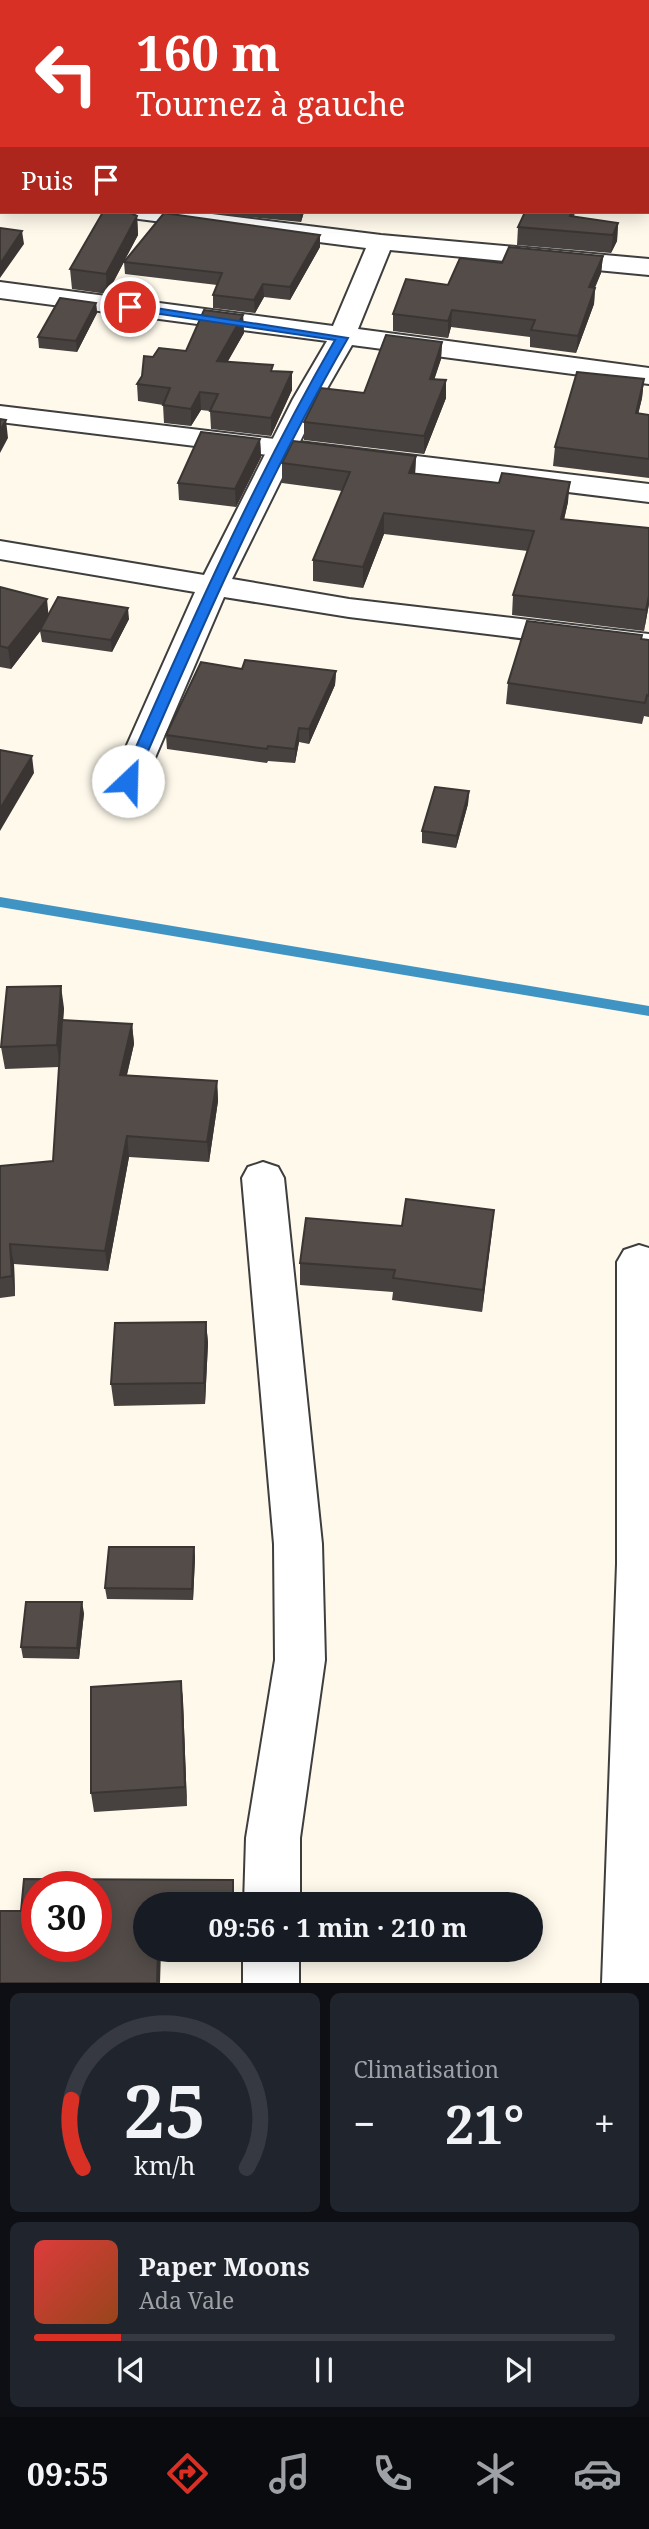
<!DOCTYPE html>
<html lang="fr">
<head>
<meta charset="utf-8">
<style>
  :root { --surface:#171b24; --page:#20242c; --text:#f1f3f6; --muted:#9ea1a6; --line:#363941; --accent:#d93025 }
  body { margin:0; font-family:"Noto Serif",serif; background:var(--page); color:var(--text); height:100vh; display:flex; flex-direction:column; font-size:26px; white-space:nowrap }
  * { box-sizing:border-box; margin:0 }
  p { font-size:23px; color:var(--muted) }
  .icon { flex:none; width:38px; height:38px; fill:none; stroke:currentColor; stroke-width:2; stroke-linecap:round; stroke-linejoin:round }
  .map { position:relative; height:1983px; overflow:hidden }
  .side { display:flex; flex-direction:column; gap:10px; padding:10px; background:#0d0f14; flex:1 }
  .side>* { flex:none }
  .hud { position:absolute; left:0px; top:0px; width:649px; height:214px; box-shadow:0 4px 18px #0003; background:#d93025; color:#fff; overflow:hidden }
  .speed { position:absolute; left:21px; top:1871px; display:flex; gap:14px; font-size:35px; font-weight:700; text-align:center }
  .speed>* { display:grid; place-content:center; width:91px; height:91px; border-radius:50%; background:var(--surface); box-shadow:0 4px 18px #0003; line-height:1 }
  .speed .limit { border:10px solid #d22; background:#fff; color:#111 }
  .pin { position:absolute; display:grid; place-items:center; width:60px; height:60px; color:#fff; margin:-30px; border:4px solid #fff; border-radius:50%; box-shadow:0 2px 7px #0007 }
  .me { position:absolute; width:77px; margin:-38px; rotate:24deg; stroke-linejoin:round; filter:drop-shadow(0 0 5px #0008) }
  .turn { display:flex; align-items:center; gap:24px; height:147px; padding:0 21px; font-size:32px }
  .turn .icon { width:91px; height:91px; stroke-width:2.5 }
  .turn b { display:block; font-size:49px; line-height:60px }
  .then { display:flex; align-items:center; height:66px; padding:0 21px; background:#0003; gap:14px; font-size:26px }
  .big { font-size:52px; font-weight:700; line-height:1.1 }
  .side .widget { flex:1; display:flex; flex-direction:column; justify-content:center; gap:10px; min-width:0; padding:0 24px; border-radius:10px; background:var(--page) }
  .side .dial { align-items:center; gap:0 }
  .dial svg { height:182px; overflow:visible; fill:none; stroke:var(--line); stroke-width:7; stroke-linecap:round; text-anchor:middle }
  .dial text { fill:var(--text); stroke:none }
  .song { display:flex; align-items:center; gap:21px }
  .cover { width:84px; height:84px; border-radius:10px; background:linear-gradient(135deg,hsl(0 70% 55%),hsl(20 70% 35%)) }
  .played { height:7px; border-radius:4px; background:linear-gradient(90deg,var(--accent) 15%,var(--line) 15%) }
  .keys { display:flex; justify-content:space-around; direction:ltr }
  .heat { display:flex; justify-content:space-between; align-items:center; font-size:38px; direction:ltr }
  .side .tiles { flex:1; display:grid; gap:10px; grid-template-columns:1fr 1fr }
  .widget:last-child { grid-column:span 2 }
  .trip { position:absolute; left:133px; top:1892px; width:410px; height:70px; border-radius:35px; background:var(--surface); box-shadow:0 4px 18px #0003; font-weight:700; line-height:70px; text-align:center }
  .tab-bar { display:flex; height:112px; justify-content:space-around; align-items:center; background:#090b0e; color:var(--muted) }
  .tab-bar .icon { width:49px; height:49px }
  .tab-bar .active { color:var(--accent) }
  .tab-bar b { font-size:32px; color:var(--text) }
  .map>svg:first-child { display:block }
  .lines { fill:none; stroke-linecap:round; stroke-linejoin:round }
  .stream { fill:#3f94c3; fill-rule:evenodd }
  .minor-casing { stroke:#3e3e3e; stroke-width:4 }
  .tertiary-casing { stroke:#3e3e3e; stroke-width:4 }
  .minor { fill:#fff; fill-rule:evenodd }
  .tertiary { fill:#fff; fill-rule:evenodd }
  .wall { fill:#47413f }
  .shaded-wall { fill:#3a3533 }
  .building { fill:#534c49; stroke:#3a3533; stroke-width:2; fill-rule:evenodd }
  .route { fill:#1a73e8; stroke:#114b97; stroke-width:2 }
</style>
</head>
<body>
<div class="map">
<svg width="649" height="1983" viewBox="0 0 649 1983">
  <rect width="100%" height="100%" fill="#fef9eb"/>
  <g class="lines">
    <!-- stream -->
    <path class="stream" d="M 0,121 L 2,121 L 0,126 Z
      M 648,127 L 649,127 L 649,131 L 648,131 Z
      M 0,897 L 649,1006 L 649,1016 L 0,907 Z"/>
    <!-- minor casing -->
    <g class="minor-casing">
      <path id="minor" d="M 285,0 L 305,0 L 284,2 Z
        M 630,0 L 649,0 L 648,6 L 648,2 Z
        M 0,188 L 2,188 L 2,202 L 0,202 Z
        M 127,212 L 196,212 L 381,235 L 649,259 L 649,275 L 390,250 L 358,329 L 649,368 L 649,384 L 352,345 L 321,399 L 232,579 L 349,599 L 649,634 L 649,654 L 349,617 L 224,597 L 145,781 L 140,789 L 128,792 L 116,789 L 111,781 L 195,592 L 0,559 L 0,541 L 204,575 L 293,399 L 327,341 L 0,298 L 0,282 L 333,326 L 366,248 L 139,219 L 130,217 Z
        M 263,1162 L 278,1167 L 284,1178 L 322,1544 L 325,1660 L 300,1838 L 300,1904 L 244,1904 L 246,1838 L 275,1660 L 274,1544 L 242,1178 L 248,1167 Z
        M 639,1245 L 649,1248 L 649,1983 L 602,1983 L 617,1564 L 617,1262 L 624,1250 Z
        M 243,1950 L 299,1950 L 299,1983 L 243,1983 Z"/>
    </g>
    <!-- tertiary casing -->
    <g class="tertiary-casing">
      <path id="tertiary" d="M 0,406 L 649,484 L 649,502 L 0,422 Z"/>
    </g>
    <!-- minor -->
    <use href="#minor" class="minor"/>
    <!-- tertiary -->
    <use href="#tertiary" class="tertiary"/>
  </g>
  <!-- wall -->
  <path class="wall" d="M 357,0 L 585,0 L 585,2 L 356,2 Z
    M 197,212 L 304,212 L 301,222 Z
    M 525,212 L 575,212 L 574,217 L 618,223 L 617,241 L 611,253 L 517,245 L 518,227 Z
    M 137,216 L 138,235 L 124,261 L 320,247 L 290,300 L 264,297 L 255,313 L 213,308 L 213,295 L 217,285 L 125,274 L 124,262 L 107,294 L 72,289 L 70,269 Z
    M 603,256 L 601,273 L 595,288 L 594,304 L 576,353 L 530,347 L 530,337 L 451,327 L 448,338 L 393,331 L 393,314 L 448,285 L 502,263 Z
    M 96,303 L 97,313 L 77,352 L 39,348 L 38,337 Z
    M 243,315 L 244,333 L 227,362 L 273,371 L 292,372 L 292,390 L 271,436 L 211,429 L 210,411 L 201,410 L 191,426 L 164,423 L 163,405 L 138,401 L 137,384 L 153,357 L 186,351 Z
    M 442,342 L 441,359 L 434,379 L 446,380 L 446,398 L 424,454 L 304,440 L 304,422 L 364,393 Z
    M 644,379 L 642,398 L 638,414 L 649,415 L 649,478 L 553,466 L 555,447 Z
    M 260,439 L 261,457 L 236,507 L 179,500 L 178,483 Z
    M 416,456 L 415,473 L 568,502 L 564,520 L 649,528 L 649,604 L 644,631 L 512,615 L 513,595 L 528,551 L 384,534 L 363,588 L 313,581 L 313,560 L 342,491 L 282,483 L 282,463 Z
    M 0,587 L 48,615 L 129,619 L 112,652 L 42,642 L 40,631 L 11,669 L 0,667 Z
    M 641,639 L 649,640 L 649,717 L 644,716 L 642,724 L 506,704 L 508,683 Z
    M 242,669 L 336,671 L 335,685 L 309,744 L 299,742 L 295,763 L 268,761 L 267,763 L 167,749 L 166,735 Z
    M 469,791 L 468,804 L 456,848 L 422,843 L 422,831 Z
    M 64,1008 L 63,1020 L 132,1024 L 134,1044 L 127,1075 L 217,1081 L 218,1101 L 209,1162 L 129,1157 L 108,1271 L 14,1264 L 15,1296 L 0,1298 L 0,1166 L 53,1161 L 59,1067 L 5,1069 L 1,1047 Z
    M 494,1210 L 482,1312 L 392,1300 L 393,1292 L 300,1285 L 300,1263 L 402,1226 Z
    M 206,1322 L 208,1343 L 205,1404 L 114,1406 L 111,1384 Z
    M 194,1547 L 195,1558 L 193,1600 L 107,1599 L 105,1588 Z
    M 84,1613 L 79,1659 L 23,1658 L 21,1647 Z
    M 181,1681 L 183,1701 L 187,1806 L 94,1812 L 91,1793 Z"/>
  <!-- shaded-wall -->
  <path class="shaded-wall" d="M 300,212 L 304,212 L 301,222 Z
    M 137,216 L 138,235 L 107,294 L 106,274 Z
    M 618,223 L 617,241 L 611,253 L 613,235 Z
    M 22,231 L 24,244 L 0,278 L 0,264 Z
    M 320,235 L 320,247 L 290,300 L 290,287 Z
    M 603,256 L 601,273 L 587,304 L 589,287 Z
    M 263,284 L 264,297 L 255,313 L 254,300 Z
    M 595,288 L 594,304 L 576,353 L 578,336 Z
    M 96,303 L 97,313 L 77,352 L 76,341 Z
    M 452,310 L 451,327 L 448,338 L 448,321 Z
    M 243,315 L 244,333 L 218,379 L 217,361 Z
    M 442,342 L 441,359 L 429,396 L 430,379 Z
    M 292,372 L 292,390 L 271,436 L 271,418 Z
    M 644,379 L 642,398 L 634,432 L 636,413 Z
    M 446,380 L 446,398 L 424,454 L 424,436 Z
    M 200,392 L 201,410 L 191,426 L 191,409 Z
    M 6,420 L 8,438 L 0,453 L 0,431 Z
    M 260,439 L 261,457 L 236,507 L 235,489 Z
    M 416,456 L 415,476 L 409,473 Z
    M 570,482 L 568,502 L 559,540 L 561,519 Z
    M 384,513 L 384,534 L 363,588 L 363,567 Z
    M 649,596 L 649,604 L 644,631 L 646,610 Z
    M 47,599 L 49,620 L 11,669 L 8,648 Z
    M 128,608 L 129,619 L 112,652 L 111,640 Z
    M 336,671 L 335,685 L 309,744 L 309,729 Z
    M 299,728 L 299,742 L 295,763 L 295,749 Z
    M 32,756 L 34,773 L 0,831 L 0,809 Z
    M 469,791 L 468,804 L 456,848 L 457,836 Z
    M 61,986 L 64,1008 L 60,1067 L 57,1045 Z
    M 132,1024 L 134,1044 L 122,1095 L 120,1075 Z
    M 217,1081 L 218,1101 L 209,1162 L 207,1142 Z
    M 127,1136 L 129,1157 L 108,1271 L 105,1251 Z
    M 494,1210 L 492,1232 L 482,1312 L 483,1290 Z
    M 10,1244 L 14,1264 L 15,1296 L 12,1276 Z
    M 206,1322 L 208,1343 L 205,1404 L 204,1383 Z
    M 194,1547 L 195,1558 L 193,1600 L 192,1589 Z
    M 82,1602 L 84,1613 L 79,1659 L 77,1648 Z
    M 181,1681 L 183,1701 L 187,1806 L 185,1787 Z
    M 158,1950 L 161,1950 L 160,1983 L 157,1983 Z"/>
  <!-- building -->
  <path class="building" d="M 357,0 L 470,0 L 470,2 L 356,2 Z
    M 103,212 L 129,212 L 137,216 L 106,274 L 70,269 Z
    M 525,212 L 572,212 L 570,216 L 618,223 L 613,235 L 518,227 Z
    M 164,213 L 320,235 L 290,287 L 263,284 L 254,300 L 213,295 L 222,273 L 124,262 Z
    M 0,228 L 22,231 L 0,264 Z
    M 509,247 L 603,256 L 589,287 L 595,288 L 578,336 L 531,330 L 535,320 L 452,310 L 448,321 L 393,314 L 406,279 L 448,285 L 460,258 L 502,263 Z
    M 60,298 L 96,303 L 76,341 L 38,337 Z
    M 204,310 L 243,315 L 217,361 L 273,365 L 271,371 L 292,372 L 271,418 L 210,411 L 218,394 L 200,392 L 191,409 L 163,405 L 170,388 L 137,384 L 142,376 L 144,356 L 153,357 L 159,348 L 186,351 Z
    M 386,335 L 442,342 L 430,379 L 446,380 L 424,436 L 304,422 L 321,388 L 364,393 Z
    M 577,372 L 644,379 L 636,413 L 649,415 L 649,459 L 555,447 Z
    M 0,419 L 6,420 L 0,431 Z
    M 201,432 L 260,439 L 235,489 L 178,483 Z
    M 293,441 L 416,456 L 409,473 L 499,483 L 502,473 L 570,482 L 561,519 L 649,528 L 649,596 L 646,610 L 513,595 L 534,531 L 384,513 L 363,567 L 313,560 L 350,472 L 282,463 Z
    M 0,587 L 47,599 L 8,648 L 0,646 Z
    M 58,597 L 128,608 L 111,640 L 40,630 Z
    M 527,621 L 642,635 L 641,639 L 649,640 L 649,696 L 647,695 L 645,703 L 508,683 Z
    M 245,660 L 336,671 L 309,729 L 299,728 L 295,749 L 268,746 L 267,749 L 166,735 L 201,662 L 242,669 Z
    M 0,750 L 32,756 L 0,809 Z
    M 435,787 L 469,791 L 457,836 L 422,831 Z
    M 61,986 L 57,1045 L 1,1047 L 7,987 Z
    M 62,1020 L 132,1024 L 120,1075 L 217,1081 L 207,1142 L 127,1136 L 105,1251 L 10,1244 L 12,1276 L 0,1278 L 0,1166 L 53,1161 Z
    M 406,1199 L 494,1210 L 483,1290 L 393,1278 L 395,1270 L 300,1263 L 306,1218 L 402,1226 Z
    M 206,1322 L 204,1383 L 111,1384 L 115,1323 Z
    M 109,1547 L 194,1547 L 192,1589 L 105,1588 Z
    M 26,1602 L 82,1602 L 77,1648 L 21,1647 Z
    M 181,1681 L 185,1787 L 91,1793 L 91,1687 Z
    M 24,1879 L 233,1880 L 233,1904 L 145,1904 L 145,1950 L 158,1950 L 157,1983 L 0,1983 L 0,1911 L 21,1911 ZM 37,1886 L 96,1886 L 96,1946 L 37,1946 Z"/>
  <!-- route -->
  <path class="route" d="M 130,304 L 348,338 C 266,480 200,631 135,781 L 128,785 L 121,781 C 187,631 253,482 335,340 L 126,309 L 126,305 Z"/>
</svg>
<div class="speed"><div class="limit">30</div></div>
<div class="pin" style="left:130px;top:307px;background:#d93025"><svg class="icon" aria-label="arrive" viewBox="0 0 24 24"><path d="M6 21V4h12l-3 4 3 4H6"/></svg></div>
<svg class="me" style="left:128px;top:781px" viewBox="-20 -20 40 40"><circle r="19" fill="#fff"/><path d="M0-13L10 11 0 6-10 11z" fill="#1a73e8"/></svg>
<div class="trip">09:56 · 1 min · 210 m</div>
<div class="hud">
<div class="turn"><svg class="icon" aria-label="left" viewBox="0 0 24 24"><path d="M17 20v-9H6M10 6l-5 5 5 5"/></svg><div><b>160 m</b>Tournez à gauche</div></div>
<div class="then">Puis<svg class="icon" aria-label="arrive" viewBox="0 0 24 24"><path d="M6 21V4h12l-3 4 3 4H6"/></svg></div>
</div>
</div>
<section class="side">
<div class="tiles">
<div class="widget dial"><svg viewBox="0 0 100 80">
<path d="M14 69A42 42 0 1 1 86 69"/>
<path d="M14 69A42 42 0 0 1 9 39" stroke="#d93025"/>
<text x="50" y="56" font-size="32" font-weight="700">25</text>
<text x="50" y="72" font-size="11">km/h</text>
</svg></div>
<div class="widget"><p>Climatisation</p>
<div class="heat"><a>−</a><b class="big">21°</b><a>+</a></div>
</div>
<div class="widget">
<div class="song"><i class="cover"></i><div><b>Paper Moons</b><p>Ada Vale</p></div></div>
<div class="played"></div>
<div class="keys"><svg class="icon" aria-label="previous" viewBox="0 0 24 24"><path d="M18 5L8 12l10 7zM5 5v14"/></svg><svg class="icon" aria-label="pause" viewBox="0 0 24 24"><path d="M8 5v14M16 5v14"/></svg><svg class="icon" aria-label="next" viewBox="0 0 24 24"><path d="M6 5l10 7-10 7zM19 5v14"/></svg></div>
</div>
</div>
</section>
<nav class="tab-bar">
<b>09:55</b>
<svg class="icon active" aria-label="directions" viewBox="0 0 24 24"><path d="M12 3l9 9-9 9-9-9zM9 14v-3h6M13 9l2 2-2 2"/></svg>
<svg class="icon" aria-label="music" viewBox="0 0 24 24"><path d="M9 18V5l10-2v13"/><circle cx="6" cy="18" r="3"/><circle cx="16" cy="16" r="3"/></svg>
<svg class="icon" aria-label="phone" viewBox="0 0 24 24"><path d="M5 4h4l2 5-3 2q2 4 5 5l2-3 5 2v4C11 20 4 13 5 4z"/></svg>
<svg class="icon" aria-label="climate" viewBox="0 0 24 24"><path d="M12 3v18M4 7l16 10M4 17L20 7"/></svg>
<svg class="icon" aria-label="car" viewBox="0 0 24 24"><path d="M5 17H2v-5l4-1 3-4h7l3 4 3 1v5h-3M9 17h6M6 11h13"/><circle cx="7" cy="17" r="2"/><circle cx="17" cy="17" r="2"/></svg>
</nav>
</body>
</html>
